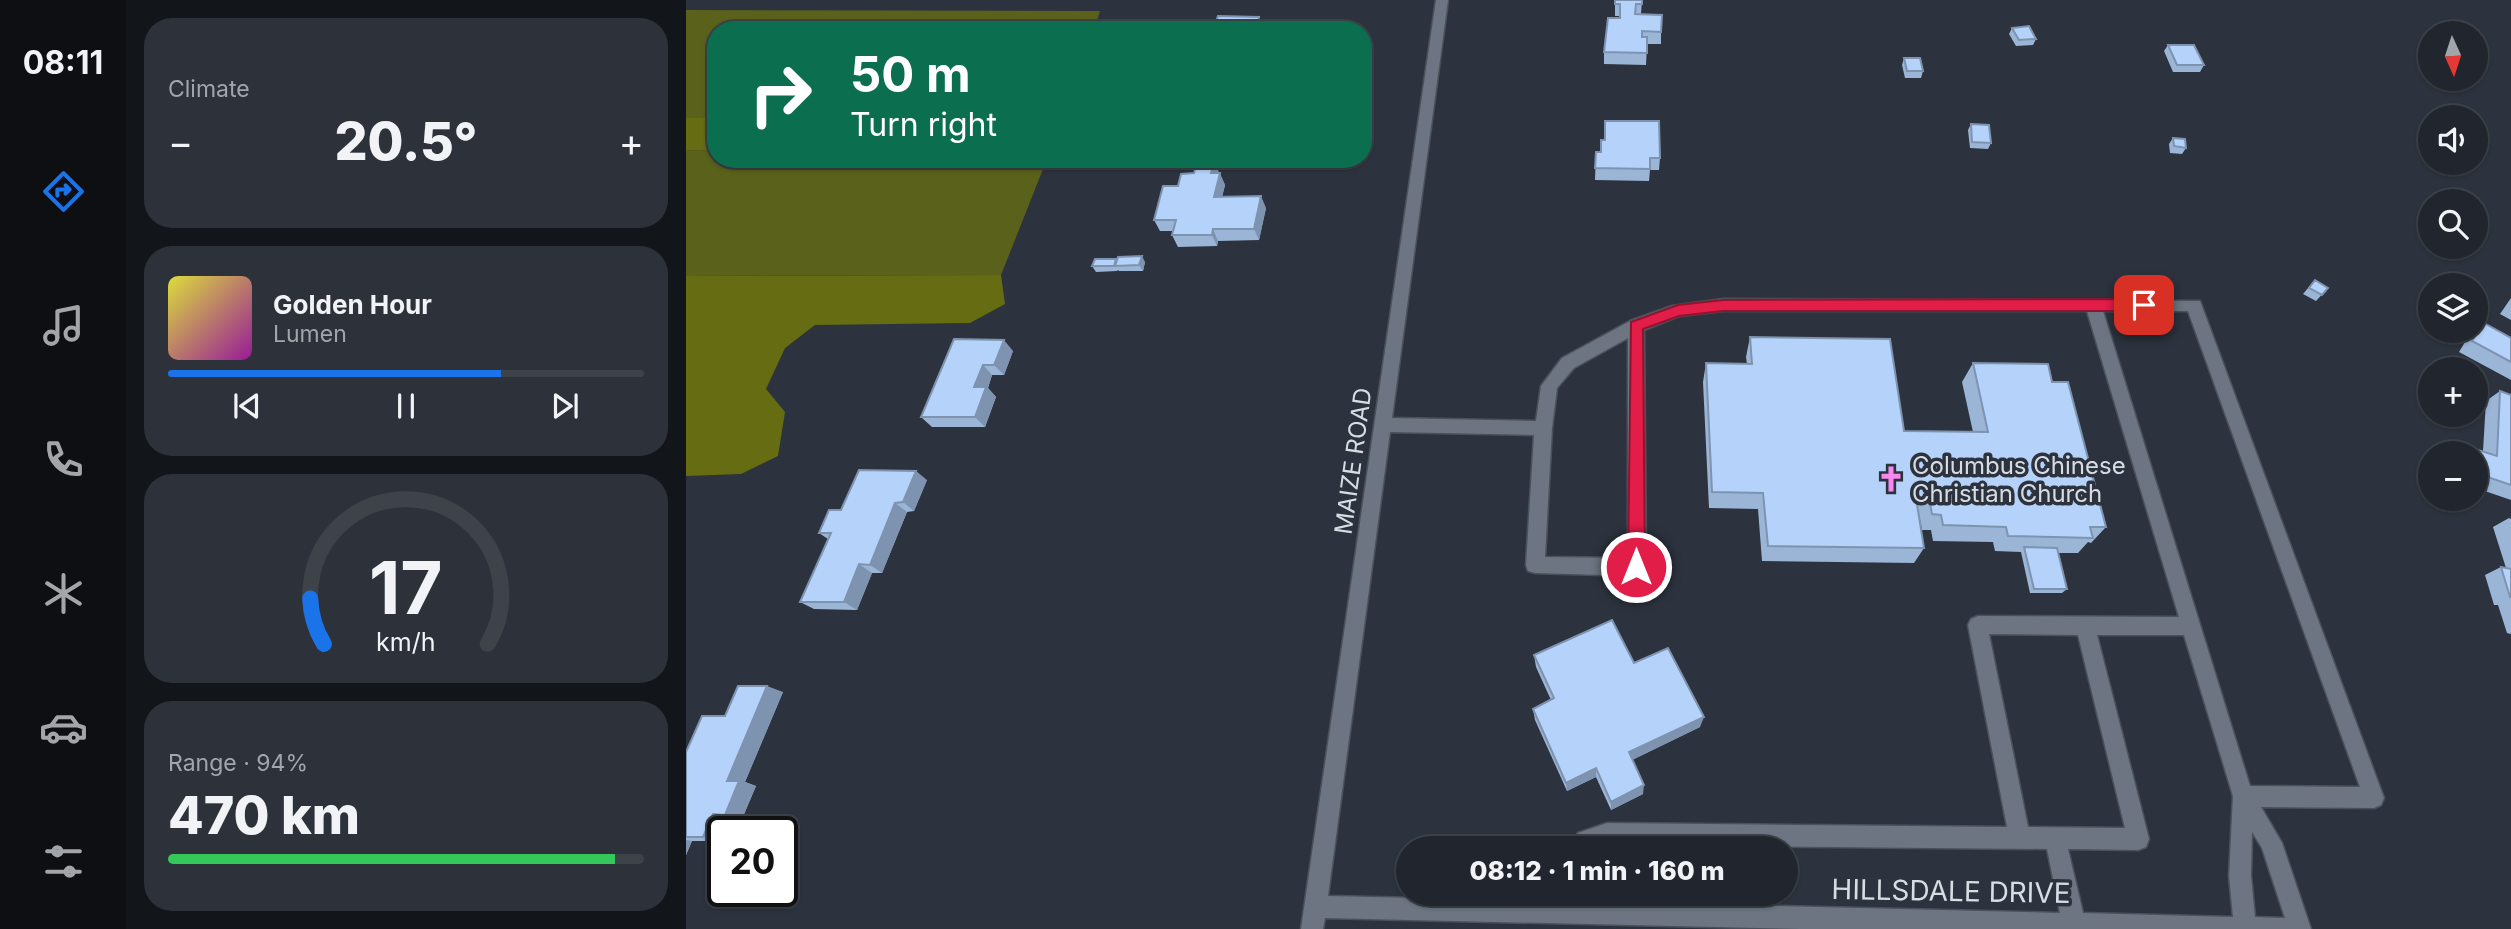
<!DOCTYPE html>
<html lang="en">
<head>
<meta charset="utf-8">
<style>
  :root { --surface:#21262e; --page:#2d323a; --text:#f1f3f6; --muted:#a2a5aa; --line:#3e434a; --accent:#1a73e8 }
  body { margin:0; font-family:Inter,sans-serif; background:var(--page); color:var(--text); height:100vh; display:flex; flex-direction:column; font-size:26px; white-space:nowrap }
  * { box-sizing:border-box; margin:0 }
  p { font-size:23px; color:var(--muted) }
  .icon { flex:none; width:38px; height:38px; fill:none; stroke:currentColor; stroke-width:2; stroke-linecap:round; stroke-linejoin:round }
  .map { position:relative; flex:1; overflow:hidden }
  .side { display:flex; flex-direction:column; gap:18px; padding:18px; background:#121519; width:560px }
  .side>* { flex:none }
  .top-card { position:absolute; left:21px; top:21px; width:665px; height:147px; border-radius:28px; box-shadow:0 2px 5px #0004,0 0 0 2px var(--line); background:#0b6e4f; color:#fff; overflow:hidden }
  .needle { width:46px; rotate:177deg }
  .tools { position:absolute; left:1732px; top:21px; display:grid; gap:14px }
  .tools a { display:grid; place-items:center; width:70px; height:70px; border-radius:50%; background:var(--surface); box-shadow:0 2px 5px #0004,0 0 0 2px var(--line); font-size:35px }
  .speed { position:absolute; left:21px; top:816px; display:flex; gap:14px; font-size:35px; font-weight:700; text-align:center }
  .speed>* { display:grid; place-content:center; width:91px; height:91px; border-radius:50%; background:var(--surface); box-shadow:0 2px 5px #0004,0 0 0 2px var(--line); line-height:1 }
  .speed .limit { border:4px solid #111; border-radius:10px; background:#fff; color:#111 }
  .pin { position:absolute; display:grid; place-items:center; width:60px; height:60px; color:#fff; margin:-30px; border-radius:14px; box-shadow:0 4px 10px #0006 }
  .me { position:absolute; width:77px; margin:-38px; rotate:0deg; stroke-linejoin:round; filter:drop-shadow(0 0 5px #0008) }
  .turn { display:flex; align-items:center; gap:24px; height:147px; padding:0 28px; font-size:32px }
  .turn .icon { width:91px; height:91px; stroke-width:2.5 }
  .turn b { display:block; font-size:49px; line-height:60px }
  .big { font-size:52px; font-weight:800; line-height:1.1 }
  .side .widget { flex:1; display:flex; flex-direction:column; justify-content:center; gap:10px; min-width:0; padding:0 24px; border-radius:28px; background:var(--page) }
  .side .dial { align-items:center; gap:0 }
  .dial svg { height:182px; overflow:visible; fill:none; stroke:var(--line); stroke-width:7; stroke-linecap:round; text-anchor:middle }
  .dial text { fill:var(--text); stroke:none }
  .song { display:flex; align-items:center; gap:21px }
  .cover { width:84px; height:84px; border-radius:10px; background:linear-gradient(135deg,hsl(60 70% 55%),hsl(300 70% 35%)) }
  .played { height:7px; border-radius:4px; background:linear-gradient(90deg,var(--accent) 70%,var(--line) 70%) }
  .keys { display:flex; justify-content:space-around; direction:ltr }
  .heat { display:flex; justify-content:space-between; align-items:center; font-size:38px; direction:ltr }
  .charge { height:10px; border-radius:5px; background:linear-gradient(90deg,#34c759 94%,var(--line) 0) }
  .trip { position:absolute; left:710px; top:836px; width:402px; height:70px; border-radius:35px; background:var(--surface); box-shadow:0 2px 5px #0004,0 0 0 2px var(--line); font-weight:800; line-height:70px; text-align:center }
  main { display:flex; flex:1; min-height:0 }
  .tabs { display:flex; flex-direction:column; width:126px; justify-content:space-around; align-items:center; background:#0d0f12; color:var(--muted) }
  .tabs .icon { width:49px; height:49px }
  .tabs .current { color:var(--accent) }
  .tabs b { font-size:32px; color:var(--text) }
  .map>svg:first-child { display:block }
  .green { fill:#5a611a }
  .forest { fill:#656c11 }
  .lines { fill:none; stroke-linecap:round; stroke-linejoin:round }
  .minor-casing { stroke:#4b515a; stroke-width:3 }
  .minor { fill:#6c7581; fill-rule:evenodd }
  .wall { fill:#9bb5d7 }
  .shaded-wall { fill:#7e93af }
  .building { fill:#b4d2fa; stroke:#7e93af; stroke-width:2 }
  .route { fill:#e11d48; stroke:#92132f; stroke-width:2 }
  .labels { text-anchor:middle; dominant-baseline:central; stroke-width:7; stroke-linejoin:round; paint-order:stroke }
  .street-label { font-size:24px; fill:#d8dde4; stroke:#2c333e }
  .poi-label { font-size:24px; fill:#d8dde4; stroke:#2c333e; text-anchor:start }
  .near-street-label { font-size:28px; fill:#d8dde4; stroke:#2c333e }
</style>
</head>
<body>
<main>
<nav class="tabs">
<b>08:11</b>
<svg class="icon current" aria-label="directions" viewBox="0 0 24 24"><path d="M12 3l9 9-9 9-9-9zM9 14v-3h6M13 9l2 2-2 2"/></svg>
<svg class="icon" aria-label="music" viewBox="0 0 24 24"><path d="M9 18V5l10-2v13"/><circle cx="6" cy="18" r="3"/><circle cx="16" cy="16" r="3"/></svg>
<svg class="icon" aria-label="phone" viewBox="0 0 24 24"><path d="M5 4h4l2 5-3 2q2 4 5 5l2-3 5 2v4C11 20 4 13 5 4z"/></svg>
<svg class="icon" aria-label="climate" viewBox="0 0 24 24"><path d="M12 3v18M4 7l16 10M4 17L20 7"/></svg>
<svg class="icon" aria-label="car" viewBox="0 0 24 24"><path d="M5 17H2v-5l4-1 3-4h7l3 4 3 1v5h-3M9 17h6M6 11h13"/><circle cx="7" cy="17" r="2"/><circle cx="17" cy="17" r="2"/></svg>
<svg class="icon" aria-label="filters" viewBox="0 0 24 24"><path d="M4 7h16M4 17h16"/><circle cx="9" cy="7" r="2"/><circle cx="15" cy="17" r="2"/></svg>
</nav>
<section class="side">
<div class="widget"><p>Climate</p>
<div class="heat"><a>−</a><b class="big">20.5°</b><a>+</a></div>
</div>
<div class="widget">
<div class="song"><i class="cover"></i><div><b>Golden Hour</b><p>Lumen</p></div></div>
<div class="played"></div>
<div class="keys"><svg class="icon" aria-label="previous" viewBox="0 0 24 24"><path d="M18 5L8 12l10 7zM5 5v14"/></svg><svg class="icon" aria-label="pause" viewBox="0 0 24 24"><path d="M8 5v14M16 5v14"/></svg><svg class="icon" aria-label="next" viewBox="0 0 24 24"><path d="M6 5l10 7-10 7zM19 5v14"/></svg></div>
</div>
<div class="widget dial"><svg viewBox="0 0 100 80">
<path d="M14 69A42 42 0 1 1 86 69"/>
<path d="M14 69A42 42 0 0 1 8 49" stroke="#1a73e8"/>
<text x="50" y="56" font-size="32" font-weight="700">17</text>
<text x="50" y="72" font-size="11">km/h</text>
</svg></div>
<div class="widget"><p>Range · 94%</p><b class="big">470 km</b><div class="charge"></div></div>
</section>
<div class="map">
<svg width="1825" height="929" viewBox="0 0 1825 929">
  <rect width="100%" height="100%" fill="#2c333e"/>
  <!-- green -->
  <path class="green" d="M 0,10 L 414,11 L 408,30 L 30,30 L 30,118 L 0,118 Z
    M 0,150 L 30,151 L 30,159 L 361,159 L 315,275 L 0,276 Z"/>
  <!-- forest -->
  <path class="forest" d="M 0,118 L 30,118 L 30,151 L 0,150 Z
    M 315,275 L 319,304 L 284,323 L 129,325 L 99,348 L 80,389 L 99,412 L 92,456 L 55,474 L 0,476 L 0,276 Z"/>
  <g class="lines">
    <!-- minor casing -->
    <g class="minor-casing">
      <path id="minor" d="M 750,0 L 762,0 L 706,418 L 850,421 L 855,386 L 876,358 L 944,321 L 986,306 L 1037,299 L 1514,301 L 1698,798 L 1695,805 L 1688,808 L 1575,807 L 1596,843 L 1625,929 L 1114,929 L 639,918 L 637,929 L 615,929 ZM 1037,311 L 1401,311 L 1493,617 L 1292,616 L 1285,619 L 1282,625 L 1321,827 L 921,823 L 892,833 L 883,849 L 909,849 L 921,845 L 1027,846 L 1027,849 L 1049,849 L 1048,846 L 1361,849 L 1374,913 L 1052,905 L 1051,894 L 1029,894 L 1029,905 L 642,896 L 704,432 L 848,435 L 840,565 L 842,571 L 849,573 L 951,576 L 958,573 L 960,567 L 958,330 L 993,316 ZM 1417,311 L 1502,311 L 1674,787 L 1564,786 ZM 942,338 L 942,558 L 859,557 L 866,428 L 871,388 L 888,368 ZM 1303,634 L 1392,635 L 1439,828 L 1342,827 ZM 1411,635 L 1498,635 L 1547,796 L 1543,876 L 1547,917 L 1397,913 L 1382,849 L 1452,850 L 1460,847 L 1463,839 ZM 1566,832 L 1576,848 L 1599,918 L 1569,917 L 1565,876 Z"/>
    </g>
    <!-- minor -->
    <use href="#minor" class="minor"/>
  </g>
  <!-- wall -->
  <path class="wall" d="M 929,0 L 956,0 L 955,14 L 975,32 L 975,44 L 961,44 L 960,65 L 918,64 L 918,52 L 934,18 L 934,16 L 929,16 Z
    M 1326,28 L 1350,39 L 1347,45 L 1330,46 L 1323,34 Z
    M 1482,45 L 1518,65 L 1514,72 L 1487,72 L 1478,51 Z
    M 1218,58 L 1237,71 L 1235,78 L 1219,78 L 1216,65 Z
    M 1285,124 L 1305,143 L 1302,149 L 1284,148 L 1282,130 Z
    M 1487,138 L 1500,148 L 1496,154 L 1484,153 L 1483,144 Z
    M 919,140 L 974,158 L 973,170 L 964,170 L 963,181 L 909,180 L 910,152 L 915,152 Z
    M 528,162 L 539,185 L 536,197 L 580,208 L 573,240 L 532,241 L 531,246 L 492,247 L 486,235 L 487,231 L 474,231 L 468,220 L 492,186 L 508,173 Z
    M 431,260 L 459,262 L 457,271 L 433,271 L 432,270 L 431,271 L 410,272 L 406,266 Z
    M 1629,280 L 1642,288 L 1630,301 L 1617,294 Z
    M 1825,298 L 1825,320 L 1814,314 Z
    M 1798,323 L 1825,338 L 1825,380 L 1773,352 L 1784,334 L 1788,331 L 1790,331 L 1790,329 Z
    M 1064,337 L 1218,431 L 1287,432 L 1276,382 L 1287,363 L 1366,382 L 1420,527 L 1405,543 L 1402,542 L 1392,553 L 1372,553 L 1381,589 L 1376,593 L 1344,593 L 1335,552 L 1309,551 L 1307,542 L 1247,541 L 1245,530 L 1236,530 L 1233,514 L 1232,514 L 1238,548 L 1228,563 L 1076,561 L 1072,509 L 1023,508 L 1017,382 L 1020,363 L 1061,364 L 1060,357 Z
    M 268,339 L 327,351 L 318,375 L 306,375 L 302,388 L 310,397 L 299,427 L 246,427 L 235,417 Z
    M 1814,391 L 1825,395 L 1825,500 L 1790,488 L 1790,453 L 1786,453 L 1792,450 L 1797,451 L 1800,401 Z
    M 241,480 L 228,511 L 221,512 L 196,573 L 186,573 L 171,610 L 128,609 L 114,602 L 142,539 L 133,533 L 155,510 Z
    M 1823,518 L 1825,519 L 1825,634 L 1821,633 L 1812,605 L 1808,605 L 1799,575 L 1815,567 L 1820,568 L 1807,527 Z
    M 848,655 L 948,663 L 1014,727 L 946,760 L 957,794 L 925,810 L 910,777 L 881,791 L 849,720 L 847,709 L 865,700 L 850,667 Z
    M 97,692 L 59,782 L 70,786 L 56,819 L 44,819 L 39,831 L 37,831 L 37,837 L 35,841 L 6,841 L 0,855 L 0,752 L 39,716 Z"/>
  <!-- shaded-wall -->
  <path class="shaded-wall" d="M 573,17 L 577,30 L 570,30 Z
    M 528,162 L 533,174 L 525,173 Z
    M 534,173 L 539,185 L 533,209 L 528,197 Z
    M 575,196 L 580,208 L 573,240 L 568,229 Z
    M 527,229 L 532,241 L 531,246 L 526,235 Z
    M 456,256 L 459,262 L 457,271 L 453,265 Z
    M 318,340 L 327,351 L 318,375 L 308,365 Z
    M 297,365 L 306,375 L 302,388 L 310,397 L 299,427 L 289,417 L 288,387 Z
    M 230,471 L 241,480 L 228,511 L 217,502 Z
    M 209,503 L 221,512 L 196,573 L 184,565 Z
    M 173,564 L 186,573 L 171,610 L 158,602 Z
    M 81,686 L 97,692 L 59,782 L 70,786 L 56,819 L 39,815 L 41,781 Z
    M 1018,717 L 1014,727 L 942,762 L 943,752 Z
    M 910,768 L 910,777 L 881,791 L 880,783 Z
    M 958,785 L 957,794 L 925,810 L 925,802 Z
    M 27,814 L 44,819 L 39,831 L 37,831 L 37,837 L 35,841 L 17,837 Z
    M 0,840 L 6,841 L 0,855 Z"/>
  <!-- building -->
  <path class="building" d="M 929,0 L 956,0 L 956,4 L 950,4 L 949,14 L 976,15 L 975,32 L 956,31 L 956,37 L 961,37 L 961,53 L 918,52 L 922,18 L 934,18 L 934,4 L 929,4 Z
    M 532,16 L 573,17 L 570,30 L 527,30 Z
    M 1343,26 L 1350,39 L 1333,40 L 1326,28 Z
    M 1482,45 L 1508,45 L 1518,65 L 1491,65 Z
    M 1218,58 L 1234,58 L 1237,71 L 1221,71 Z
    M 919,121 L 973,121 L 974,158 L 964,158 L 964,169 L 909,168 L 910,152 L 915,152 L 915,140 L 919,140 Z
    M 1285,124 L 1303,125 L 1305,143 L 1286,142 Z
    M 1487,138 L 1499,139 L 1500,148 L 1488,146 Z
    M 511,162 L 528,162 L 525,173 L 534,173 L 528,197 L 575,196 L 568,229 L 527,229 L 526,235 L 486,235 L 490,220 L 468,220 L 477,186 L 492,186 L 495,174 L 508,173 Z
    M 456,256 L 453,265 L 429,266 L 432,257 Z
    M 409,259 L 430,259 L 428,266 L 406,266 Z
    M 1629,280 L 1642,288 L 1636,295 L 1623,288 Z
    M 1798,323 L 1825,338 L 1825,362 L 1786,341 Z
    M 1064,337 L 1204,339 L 1218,431 L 1302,432 L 1287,363 L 1362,364 L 1366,382 L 1382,382 L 1420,527 L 1404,527 L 1407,538 L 1322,536 L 1320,527 L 1257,525 L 1255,515 L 1246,514 L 1243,498 L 1230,498 L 1238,548 L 1082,546 L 1077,493 L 1026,492 L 1020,363 L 1066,364 Z
    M 268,339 L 318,340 L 308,365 L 297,365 L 288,387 L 300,387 L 289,417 L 235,417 Z
    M 1814,391 L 1825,395 L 1825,485 L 1790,473 L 1792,450 L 1811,456 Z
    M 173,470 L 230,471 L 217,502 L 209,503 L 184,565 L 173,564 L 158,602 L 114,602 L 145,533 L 133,533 L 143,510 L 155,510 Z
    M 1338,547 L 1371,548 L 1381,589 L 1348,589 Z
    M 1815,567 L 1825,569 L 1825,597 L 1824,597 Z
    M 926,620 L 948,663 L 982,648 L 1018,717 L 943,752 L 958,785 L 925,802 L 910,768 L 880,783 L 847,709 L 868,698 L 848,655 Z
    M 52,686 L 81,686 L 41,781 L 53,781 L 39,815 L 27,814 L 17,837 L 0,837 L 0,752 L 16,716 L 39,716 Z"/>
  <!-- route -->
  <path class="route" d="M 1458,299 L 1465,305 L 1458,311 L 1037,311 L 993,316 L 957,329 L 959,567 L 956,573 L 950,575 L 944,573 L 942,567 L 945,322 L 992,305 L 1037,300 Z"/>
  <!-- icons -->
  <defs>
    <g id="church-bare" transform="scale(2.1)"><path d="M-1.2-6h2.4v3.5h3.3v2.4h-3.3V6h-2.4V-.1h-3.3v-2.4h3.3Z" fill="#f689ed" stroke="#2c333e" stroke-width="2.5" paint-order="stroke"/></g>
  </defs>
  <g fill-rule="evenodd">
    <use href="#church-bare" x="1205" y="479"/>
  </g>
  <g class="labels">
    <!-- street labels -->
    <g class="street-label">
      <text transform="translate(667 461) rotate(-82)">MAIZE ROAD</text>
    </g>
    <!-- poi labels -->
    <g class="poi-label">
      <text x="1226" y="465">Columbus Chinese<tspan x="1226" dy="28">Christian Church</tspan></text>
    </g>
    <!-- near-street labels -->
    <g class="near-street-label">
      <text transform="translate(1265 891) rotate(1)">HILLSDALE DRIVE</text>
    </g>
  </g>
</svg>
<div class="tools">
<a><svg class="needle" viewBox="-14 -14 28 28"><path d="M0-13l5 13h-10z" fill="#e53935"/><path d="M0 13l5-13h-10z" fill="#a2a5aa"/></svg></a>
<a><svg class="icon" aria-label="sound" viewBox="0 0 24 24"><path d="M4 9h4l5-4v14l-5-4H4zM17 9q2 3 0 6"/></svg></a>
<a><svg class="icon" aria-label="search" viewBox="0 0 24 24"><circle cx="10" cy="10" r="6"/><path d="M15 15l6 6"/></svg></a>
<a><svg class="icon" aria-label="layers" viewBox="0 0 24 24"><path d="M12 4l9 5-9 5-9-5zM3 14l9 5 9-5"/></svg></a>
<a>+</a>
<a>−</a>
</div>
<div class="speed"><div class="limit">20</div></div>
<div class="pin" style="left:1458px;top:305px;background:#d93025"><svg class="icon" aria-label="arrive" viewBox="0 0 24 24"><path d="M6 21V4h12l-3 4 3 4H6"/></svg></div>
<svg class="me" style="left:950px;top:567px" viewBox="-20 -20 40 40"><circle r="17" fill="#e11d48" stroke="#fff" stroke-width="3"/><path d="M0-11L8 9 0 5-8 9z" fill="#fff"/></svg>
<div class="trip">08:12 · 1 min · 160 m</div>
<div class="top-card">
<div class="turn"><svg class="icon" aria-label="right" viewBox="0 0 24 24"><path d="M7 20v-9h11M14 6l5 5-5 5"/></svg><div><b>50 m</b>Turn right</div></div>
</div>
</div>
</main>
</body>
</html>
